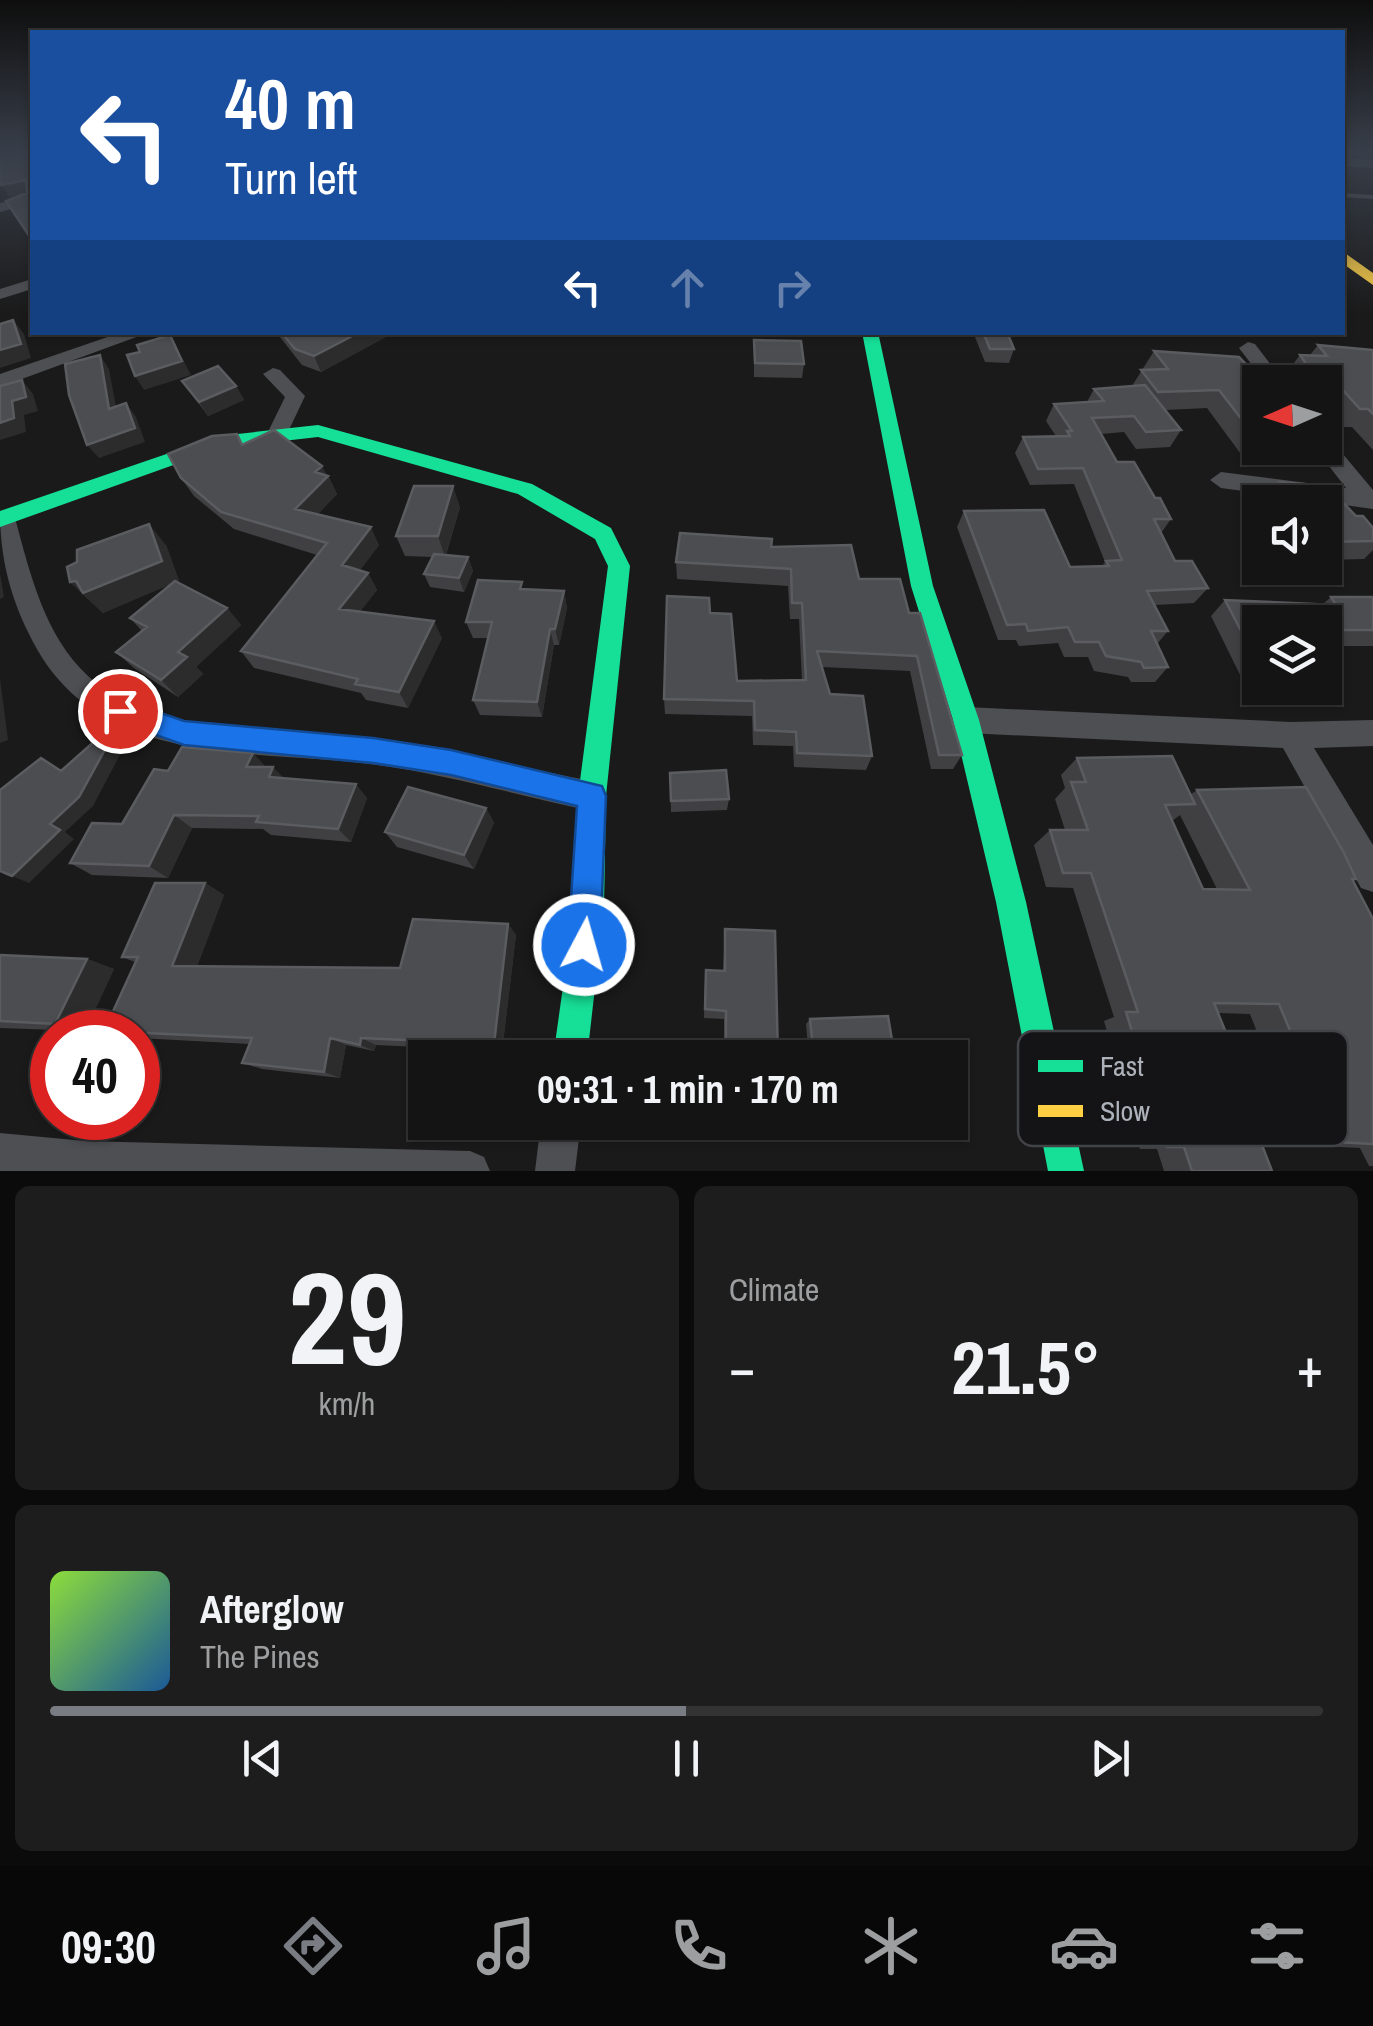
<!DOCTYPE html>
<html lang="en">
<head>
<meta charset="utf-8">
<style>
  :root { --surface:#141414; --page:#1d1d1d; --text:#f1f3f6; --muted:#9d9ea0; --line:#333334; --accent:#797c82 }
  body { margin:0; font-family:"Archivo Narrow",sans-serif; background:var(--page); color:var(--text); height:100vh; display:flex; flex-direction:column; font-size:38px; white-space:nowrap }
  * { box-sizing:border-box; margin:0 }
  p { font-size:32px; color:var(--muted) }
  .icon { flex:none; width:55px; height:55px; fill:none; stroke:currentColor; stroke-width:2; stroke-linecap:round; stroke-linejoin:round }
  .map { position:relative; height:1171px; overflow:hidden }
  .details { display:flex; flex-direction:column; gap:15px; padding:15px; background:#0b0b0b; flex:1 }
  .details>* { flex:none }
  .guide { position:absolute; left:30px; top:30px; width:1315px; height:305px; border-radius:0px; box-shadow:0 2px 8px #0004,0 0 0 2px var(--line); background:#1a4fa0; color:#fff; overflow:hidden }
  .needle { width:65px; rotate:267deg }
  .tools { position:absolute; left:1242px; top:365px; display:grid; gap:20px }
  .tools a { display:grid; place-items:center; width:100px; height:100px; border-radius:0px; background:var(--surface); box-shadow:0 2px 8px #0004,0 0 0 2px var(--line); font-size:50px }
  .speed { position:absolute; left:30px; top:1010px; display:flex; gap:20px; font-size:50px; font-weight:700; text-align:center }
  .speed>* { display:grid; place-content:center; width:130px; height:130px; border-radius:50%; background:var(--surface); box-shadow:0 2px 8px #0004,0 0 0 2px var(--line); line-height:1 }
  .speed .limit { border:15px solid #d22; background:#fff; color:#111 }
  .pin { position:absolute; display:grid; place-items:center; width:85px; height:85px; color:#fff; margin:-42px; border:5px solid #fff; border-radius:50%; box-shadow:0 2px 10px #0007 }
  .me { position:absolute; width:110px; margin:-55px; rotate:6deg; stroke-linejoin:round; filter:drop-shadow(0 0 8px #0008) }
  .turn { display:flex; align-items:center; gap:35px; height:210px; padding:0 30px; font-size:45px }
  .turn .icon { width:130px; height:130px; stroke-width:2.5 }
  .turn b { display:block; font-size:70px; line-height:85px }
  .lanes { display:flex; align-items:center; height:95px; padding:0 30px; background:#0003; justify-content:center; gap:50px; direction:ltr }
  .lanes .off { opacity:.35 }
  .big { font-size:75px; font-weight:800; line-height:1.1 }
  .details .card { flex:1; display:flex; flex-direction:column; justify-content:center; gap:15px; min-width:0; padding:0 35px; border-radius:15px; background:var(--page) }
  .details .dial { align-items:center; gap:0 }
  .dial b { font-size:130px; line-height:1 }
  .song { display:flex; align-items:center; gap:30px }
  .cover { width:120px; height:120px; border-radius:15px; background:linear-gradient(135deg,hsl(90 70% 55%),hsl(210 70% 35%)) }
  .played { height:10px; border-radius:5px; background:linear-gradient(90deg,var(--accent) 50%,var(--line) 50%) }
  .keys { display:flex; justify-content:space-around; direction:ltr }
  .heat { display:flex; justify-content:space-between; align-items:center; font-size:55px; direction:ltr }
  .details .tiles { flex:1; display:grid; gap:15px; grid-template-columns:1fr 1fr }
  .card:last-child { grid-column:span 2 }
  .trip { position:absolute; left:408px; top:1040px; width:560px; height:100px; border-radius:0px; background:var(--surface); box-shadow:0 2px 8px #0004,0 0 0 2px var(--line); font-weight:800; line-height:100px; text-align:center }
  .dock { display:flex; height:160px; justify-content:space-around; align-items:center; background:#080808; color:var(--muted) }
  .dock .icon { width:70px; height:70px }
  .dock .on { color:var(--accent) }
  .dock b { font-size:45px; color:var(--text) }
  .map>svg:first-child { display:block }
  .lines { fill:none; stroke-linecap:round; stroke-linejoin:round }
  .lane { fill:#4e4f53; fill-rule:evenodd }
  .street { fill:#4e4f53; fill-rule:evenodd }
  .fast { fill:#16e098; fill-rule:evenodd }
  .slow { fill:#ffcf43; fill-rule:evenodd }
  .wall { fill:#404043; fill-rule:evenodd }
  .shaded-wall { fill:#2c2c2d }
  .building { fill:#4c4d50; stroke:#5b5c60; stroke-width:2.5 }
  .route { fill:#1a73e8; stroke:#114b97; stroke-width:2.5 }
  .key { fill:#141416; stroke:#424347; stroke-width:2.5 }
  .key-label { font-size:28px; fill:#acb1ba }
</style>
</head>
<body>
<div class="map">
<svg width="1373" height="1171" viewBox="0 0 1373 1171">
  <rect width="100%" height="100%" fill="#1a1a1a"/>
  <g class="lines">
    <!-- lane -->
    <path class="lane" d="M 1342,193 L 1373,195 L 1373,199 L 1342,197 Z"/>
    <!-- street -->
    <path class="street" d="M 1342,158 L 1373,160 L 1373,168 L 1342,166 Z
      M 32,195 L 32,203 L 0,212 L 0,203 Z
      M 32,279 L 32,289 L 0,299 L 0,289 Z
      M 122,332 L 150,332 L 0,387 L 0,374 Z
      M 1248,342 L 1255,344 L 1284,382 L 1265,382 L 1239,348 Z
      M 273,368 L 280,370 L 305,396 L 288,432 L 278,439 L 268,432 L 285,397 L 263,374 Z
      M 1325,439 L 1332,441 L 1373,490 L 1373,509 L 1221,488 L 1210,480 L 1221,472 L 1346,488 L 1315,448 L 1325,448 Z
      M 0,511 L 11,512 L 15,518 C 30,573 44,635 88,676 C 159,743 298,726 390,740 C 458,750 524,768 592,781 L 603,786 L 607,796 L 603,806 L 592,811 C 520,796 450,775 377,765 C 250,747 95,772 29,634 C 9,594 0,555 0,511 Z
      M 966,707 L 1291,722 L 1373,720 L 1373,746 L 1314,748 L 1373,845 L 1373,892 L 1361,888 L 1283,748 L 966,733 L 956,729 L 952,720 L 956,711 Z
      M 541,1122 L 581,1122 L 575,1171 L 535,1171 Z
      M 0,1133 L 85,1141 L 470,1151 L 484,1157 L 490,1171 L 0,1171 Z"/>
    <!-- fast -->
    <path class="fast" d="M 862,332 L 878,332 L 933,586 L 979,720 L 1026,902 L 1084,1171 L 1048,1171 L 996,902 L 953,720 L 911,586 Z
      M 318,425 L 532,484 L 611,528 L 630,566 L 606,796 L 604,908 L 587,1058 L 553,1058 L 574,908 L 578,796 L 608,566 L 595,539 L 518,494 L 318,437 L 221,448 L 0,527 L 0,511 L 219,436 Z"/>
    <!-- slow -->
    <path class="slow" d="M 1342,251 L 1373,273 L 1373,285 L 1342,263 Z"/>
  </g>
  <!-- wall -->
  <path class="wall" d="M 276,332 L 395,332 L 321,372 L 302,365 Z
    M 977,332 L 1007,332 L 1014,349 L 1009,363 L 985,362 L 975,337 Z
    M 754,340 L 804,364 L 802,378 L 754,377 Z
    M 1318,345 L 1373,350 L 1373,450 L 1352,427 L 1344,427 L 1325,405 L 1325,382 L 1293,382 L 1287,372 L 1300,355 L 1310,355 Z
    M 1154,351 L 1260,382 L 1260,448 L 1297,448 L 1286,460 L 1246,461 L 1207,408 L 1165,410 L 1181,430 L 1170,447 L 1136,449 L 1124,432 L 1101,434 L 1117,462 L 1155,498 L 1171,519 L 1161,533 L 1175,561 L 1208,588 L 1194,603 L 1155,605 L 1168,631 L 1157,644 L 1168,667 L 1155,682 L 1131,682 L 1128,677 L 1094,671 L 1088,657 L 1064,657 L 1058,643 L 1019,646 L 1016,640 L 998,640 L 957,527 L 964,511 L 1070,567 L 1102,566 L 1105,562 L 1074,484 L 1030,485 L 1015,453 L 1023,437 L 1056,436 L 1046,421 L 1054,404 L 1087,402 L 1094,389 L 1132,386 Z
    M 182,381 L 236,386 L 244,400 L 208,416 Z
    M 237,434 L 243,445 L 328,476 L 337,494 L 317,515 L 379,545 L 360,570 L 368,573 L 377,590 L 360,611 L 442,638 L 408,708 L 366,700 L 361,693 L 254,668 L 241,651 L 317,555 L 234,529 L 194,496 L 181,478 Z
    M 1280,482 L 1356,516 L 1373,528 L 1373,550 L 1364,559 L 1325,560 L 1325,502 L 1266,502 L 1265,501 Z
    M 460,507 L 446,555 L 468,557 L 473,571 L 464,592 L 430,587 L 424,574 L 433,557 L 405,556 L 396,536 Z
    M 166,545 L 179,581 L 176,582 L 227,608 L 241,625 L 196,667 L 203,674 L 178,697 L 134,668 L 116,652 L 142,631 L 130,618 L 172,583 L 103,613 L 70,582 Z
    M 771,547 L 859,579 L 909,613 L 962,755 L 953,769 L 931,769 L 910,671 L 822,667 L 830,694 L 872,756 L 866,770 L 794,767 L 793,746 L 753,745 L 752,716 L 665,714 L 664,699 L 710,613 L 737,681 L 802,680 L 799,619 L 790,619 L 788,586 L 677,579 L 676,562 Z
    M 524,589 L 564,591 L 567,608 L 559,645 L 554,645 L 542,717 L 480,715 L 473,700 L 488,638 L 473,638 L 466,622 Z
    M 1331,597 L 1373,597 L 1373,646 L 1336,646 L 1336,647 L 1325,657 L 1325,622 L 1260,622 L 1260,688 L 1305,688 L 1303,689 L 1248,691 L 1211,616 L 1225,600 L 1323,604 Z
    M 1077,758 L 1190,795 L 1197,790 L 1356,879 L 1353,881 L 1373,919 L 1373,1166 L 1369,1166 L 1360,1148 L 1301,1145 L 1250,1014 L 1218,1013 L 1241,1070 L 1234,1071 L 1272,1171 L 1164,1171 L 1157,1149 L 1140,1149 L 1104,1021 L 1114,1017 L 1073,888 L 1046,887 L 1034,845 L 1050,830 L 1065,830 L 1055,799 L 1065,788 L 1061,775 ZM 1180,815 L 1217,889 L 1203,889 L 1172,821 Z
    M 266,767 L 284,778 L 367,798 L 351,842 L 271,835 L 263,829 L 192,828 L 168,878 L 92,875 L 70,863 L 122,824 L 168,771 Z
    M 670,773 L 729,799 L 727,810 L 671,812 Z
    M 486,808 L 494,823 L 474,869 L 397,847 L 385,832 Z
    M 205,883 L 224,895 L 197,966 L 400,968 L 508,924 L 516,935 L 502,1051 L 376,1045 L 374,1051 L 346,1045 L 340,1078 L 262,1069 L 242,1063 L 250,1044 L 138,1038 L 138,1032 L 111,1032 L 104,1031 L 135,962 L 122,957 Z
    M 725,929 L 778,1058 L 724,1058 L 724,1019 L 704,1018 L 705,980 L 723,971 Z
    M 0,955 L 87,959 L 114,969 L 85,1031 L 0,1028 Z
    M 810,1019 L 895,1058 L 809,1058 L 806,1024 Z"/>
  <!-- shaded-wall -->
  <path class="shaded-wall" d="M 26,180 L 32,192 L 9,197 L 1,185 Z
    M 13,320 L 24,334 L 31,358 L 0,368 L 0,350 Z
    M 360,332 L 395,332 L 321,372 L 314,356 Z
    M 170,335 L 191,375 L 144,390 L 135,376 Z
    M 100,355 L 109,369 L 119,423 L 109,409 Z
    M 22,380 L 33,394 L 38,411 L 24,415 L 26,432 L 0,440 L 0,423 Z
    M 236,386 L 244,400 L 208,416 L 199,402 Z
    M 126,403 L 136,417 L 145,442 L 99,458 L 87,445 Z
    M 322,466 L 337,494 L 305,527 L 295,509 L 315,472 Z
    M 453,486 L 460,507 L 445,557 L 438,536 Z
    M 149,524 L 166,545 L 179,581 L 103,613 L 70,582 Z
    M 371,527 L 379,545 L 351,582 L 342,565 Z
    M 468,557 L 473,571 L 464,592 L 459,578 Z
    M 368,573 L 377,590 L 349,626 L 339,609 Z
    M 0,574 L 4,597 L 0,599 Z
    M 564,591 L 567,608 L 559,645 L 555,629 Z
    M 227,608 L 241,625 L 196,667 L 203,674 L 178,697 L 161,680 L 178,652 Z
    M 434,621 L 442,638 L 408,708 L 399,692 Z
    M 550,629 L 554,645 L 542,717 L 537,702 Z
    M 0,678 L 8,740 L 0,743 Z
    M 119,724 L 131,734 L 93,806 L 65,832 L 74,839 L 29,883 L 12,876 Z
    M 253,753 L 267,768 L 246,767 Z
    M 273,767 L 287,781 L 269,777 Z
    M 356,784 L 367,798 L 351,842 L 338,829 Z
    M 486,808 L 494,823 L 474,869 L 464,855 Z
    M 174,815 L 192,828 L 168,878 L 149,866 Z
    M 205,883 L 224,895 L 194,975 L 172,966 Z
    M 508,924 L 516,935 L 502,1051 L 494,1044 Z
    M 87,959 L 114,969 L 85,1031 L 55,1024 Z
    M 330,1038 L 346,1045 L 340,1078 L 324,1072 Z
    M 361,1038 L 376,1045 L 374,1051 L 360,1045 Z"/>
  <!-- building -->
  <path class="building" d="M 0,151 L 29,151 L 32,159 L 32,208 L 30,209 L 32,219 L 32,240 L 6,201 L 27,193 L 26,180 L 1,185 Z
    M 13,320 L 21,344 L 0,350 L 0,324 Z
    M 281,332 L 360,332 L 314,356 L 295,349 Z
    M 983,332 L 1007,332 L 1014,349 L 990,349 Z
    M 170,335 L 182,361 L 135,376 L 127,355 L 140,352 L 137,345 Z
    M 754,340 L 801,341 L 804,364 L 755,363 Z
    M 1318,345 L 1373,350 L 1373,414 L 1368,409 L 1360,409 L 1331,377 L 1315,377 L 1300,355 L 1327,356 Z
    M 1154,351 L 1239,357 L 1263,382 L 1260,382 L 1260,390 L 1258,390 L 1260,392 L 1260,443 L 1219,390 L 1158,392 L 1141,370 L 1168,369 Z
    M 100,355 L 109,409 L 126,403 L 135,428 L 87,445 L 69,395 L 65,364 Z
    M 218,366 L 236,386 L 199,402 L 182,381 Z
    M 22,380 L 26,397 L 12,401 L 14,418 L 0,423 L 0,386 Z
    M 1145,385 L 1181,430 L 1146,432 L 1134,416 L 1092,418 L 1117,462 L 1134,462 L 1155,498 L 1160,498 L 1171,519 L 1154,519 L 1175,561 L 1192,561 L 1208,588 L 1147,591 L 1168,631 L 1151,631 L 1168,667 L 1144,668 L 1141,662 L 1106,656 L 1099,642 L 1075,642 L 1068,627 L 1028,631 L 1026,624 L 1007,625 L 964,511 L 1044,510 L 1070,567 L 1109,566 L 1106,561 L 1122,560 L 1083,468 L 1038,469 L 1023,437 L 1070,436 L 1067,431 L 1072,431 L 1054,404 L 1104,401 L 1094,389 Z
    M 274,430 L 322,466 L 315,472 L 328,476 L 295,509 L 371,527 L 342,565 L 368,573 L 339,609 L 434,621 L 399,692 L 355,684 L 358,679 L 241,651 L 327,543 L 221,512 L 181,478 L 168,454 L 212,436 L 237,434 L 242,445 Z
    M 1280,482 L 1327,486 L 1356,516 L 1363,516 L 1373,528 L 1373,541 L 1325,542 L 1325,502 L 1295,502 Z
    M 414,486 L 453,486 L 438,536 L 396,536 Z
    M 149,524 L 162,561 L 83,593 L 76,581 L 70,582 L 67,567 L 77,562 L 77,550 Z
    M 680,533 L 772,539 L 771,547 L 851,545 L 859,579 L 900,579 L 909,613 L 920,613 L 962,755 L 939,755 L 917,656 L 817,651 L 830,694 L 863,696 L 872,756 L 797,753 L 796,732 L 755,730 L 754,701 L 664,699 L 667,596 L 709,598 L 710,613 L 731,614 L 737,681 L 806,680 L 802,603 L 792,603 L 791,569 L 676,562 Z
    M 434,554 L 468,557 L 459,578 L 424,574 Z
    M 478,580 L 522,582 L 520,589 L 564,591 L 555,629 L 550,629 L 537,702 L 473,700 L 492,622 L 466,622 Z
    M 175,581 L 227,608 L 178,652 L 187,657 L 161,680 L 116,652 L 147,627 L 130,618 Z
    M 1331,597 L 1373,597 L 1373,630 L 1326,630 L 1336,647 L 1325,647 L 1325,622 L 1260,622 L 1260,667 L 1225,600 L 1336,605 Z
    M 116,722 L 119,724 L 79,797 L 50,824 L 60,830 L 12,876 L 0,871 L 0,790 L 41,758 L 61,771 Z
    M 182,747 L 253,753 L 246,767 L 273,767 L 269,777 L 356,784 L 338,829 L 256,822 L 259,816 L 174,815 L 149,866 L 70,863 L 92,823 L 122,824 L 154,769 L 168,771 Z
    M 1172,756 L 1195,804 L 1165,805 L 1203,889 L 1250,890 L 1197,790 L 1306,787 L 1343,851 L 1356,879 L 1352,879 L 1373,919 L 1373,1144 L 1336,1142 L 1279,1004 L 1214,1003 L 1241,1070 L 1233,1070 L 1272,1171 L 1192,1171 L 1184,1147 L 1167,1147 L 1126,1012 L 1138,1012 L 1091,873 L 1063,873 L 1050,830 L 1088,830 L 1071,782 L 1086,782 L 1077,758 Z
    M 726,770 L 729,799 L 671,801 L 670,773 Z
    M 408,787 L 486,808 L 464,855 L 385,832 Z
    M 155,883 L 205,883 L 172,966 L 400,968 L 413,919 L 508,924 L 494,1044 L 361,1038 L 360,1045 L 330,1038 L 324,1072 L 242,1063 L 252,1038 L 104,1031 L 138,957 L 122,957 Z
    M 725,929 L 775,931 L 778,1058 L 726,1058 L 726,1011 L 705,1009 L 706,970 L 725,971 Z
    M 0,955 L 87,959 L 55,1024 L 0,1021 Z
    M 888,1016 L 895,1058 L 814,1058 L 810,1019 Z"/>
  <!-- sky -->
  <linearGradient id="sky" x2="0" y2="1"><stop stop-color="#0e0e0e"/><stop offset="0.48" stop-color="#383e49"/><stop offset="1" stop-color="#383e49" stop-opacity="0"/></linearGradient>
  <rect width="1373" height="315" fill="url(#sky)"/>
  <!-- route -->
  <path class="route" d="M 120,699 L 184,721 L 373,738 L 451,750 L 602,786 L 606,796 L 600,945 L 595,956 L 584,961 L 573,956 L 568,945 L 577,806 L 451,775 L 373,763 L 184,745 L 111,719 L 107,711 L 111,703 Z"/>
  <!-- legend -->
  <rect x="1018" y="1031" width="330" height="115" rx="15" class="key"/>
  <rect x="1038" y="1060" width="45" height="12" fill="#16e098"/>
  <rect x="1038" y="1105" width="45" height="12" fill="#ffcf43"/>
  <g class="key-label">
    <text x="1100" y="1076">Fast</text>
    <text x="1100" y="1121">Slow</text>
  </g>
</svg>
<div class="tools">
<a><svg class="needle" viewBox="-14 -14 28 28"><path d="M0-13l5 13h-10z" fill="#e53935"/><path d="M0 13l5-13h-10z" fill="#9d9ea0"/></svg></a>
<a><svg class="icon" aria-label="sound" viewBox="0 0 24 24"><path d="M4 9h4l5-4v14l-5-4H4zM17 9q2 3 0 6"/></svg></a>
<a><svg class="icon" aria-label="layers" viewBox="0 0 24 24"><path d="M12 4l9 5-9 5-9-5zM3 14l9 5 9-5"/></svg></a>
</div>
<div class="speed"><div class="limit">40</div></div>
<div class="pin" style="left:120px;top:711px;background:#d93025"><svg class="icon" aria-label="arrive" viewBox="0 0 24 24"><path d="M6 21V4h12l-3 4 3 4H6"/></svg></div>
<svg class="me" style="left:584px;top:945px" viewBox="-20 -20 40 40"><circle r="17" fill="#1a73e8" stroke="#fff" stroke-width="3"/><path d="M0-11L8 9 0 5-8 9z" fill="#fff"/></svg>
<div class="trip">09:31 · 1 min · 170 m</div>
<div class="guide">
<div class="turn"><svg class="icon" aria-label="left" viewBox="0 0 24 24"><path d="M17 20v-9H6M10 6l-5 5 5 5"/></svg><div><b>40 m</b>Turn left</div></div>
<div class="lanes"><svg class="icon" aria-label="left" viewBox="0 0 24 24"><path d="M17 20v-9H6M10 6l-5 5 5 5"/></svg><svg class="icon off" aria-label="ahead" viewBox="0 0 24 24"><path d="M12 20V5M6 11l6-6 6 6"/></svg><svg class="icon off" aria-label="right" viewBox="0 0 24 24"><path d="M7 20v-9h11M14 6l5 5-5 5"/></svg></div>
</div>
</div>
<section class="details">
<div class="tiles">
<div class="card dial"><b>29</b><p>km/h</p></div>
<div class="card"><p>Climate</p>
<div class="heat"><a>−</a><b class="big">21.5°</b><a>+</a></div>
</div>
<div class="card">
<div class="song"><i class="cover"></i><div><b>Afterglow</b><p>The Pines</p></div></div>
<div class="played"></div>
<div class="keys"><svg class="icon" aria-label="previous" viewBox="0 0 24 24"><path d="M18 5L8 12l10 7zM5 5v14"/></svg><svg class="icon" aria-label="pause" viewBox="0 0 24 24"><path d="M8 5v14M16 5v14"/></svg><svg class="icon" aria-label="next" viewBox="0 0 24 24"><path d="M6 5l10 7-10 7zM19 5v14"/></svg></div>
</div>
</div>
</section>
<nav class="dock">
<b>09:30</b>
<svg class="icon on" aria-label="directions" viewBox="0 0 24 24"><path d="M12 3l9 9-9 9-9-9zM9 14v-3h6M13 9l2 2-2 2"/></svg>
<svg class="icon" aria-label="music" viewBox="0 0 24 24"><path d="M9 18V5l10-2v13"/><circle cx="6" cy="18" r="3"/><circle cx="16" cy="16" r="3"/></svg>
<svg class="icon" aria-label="phone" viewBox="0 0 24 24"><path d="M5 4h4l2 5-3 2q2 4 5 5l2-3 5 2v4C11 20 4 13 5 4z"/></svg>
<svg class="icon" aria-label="climate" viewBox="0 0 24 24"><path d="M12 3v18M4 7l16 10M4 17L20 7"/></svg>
<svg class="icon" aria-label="car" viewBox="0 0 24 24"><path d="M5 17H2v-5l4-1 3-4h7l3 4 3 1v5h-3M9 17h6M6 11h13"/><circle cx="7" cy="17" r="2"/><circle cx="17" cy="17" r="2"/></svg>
<svg class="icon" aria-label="filters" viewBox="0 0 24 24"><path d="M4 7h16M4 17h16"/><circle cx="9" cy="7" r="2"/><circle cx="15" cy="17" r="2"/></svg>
</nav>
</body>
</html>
